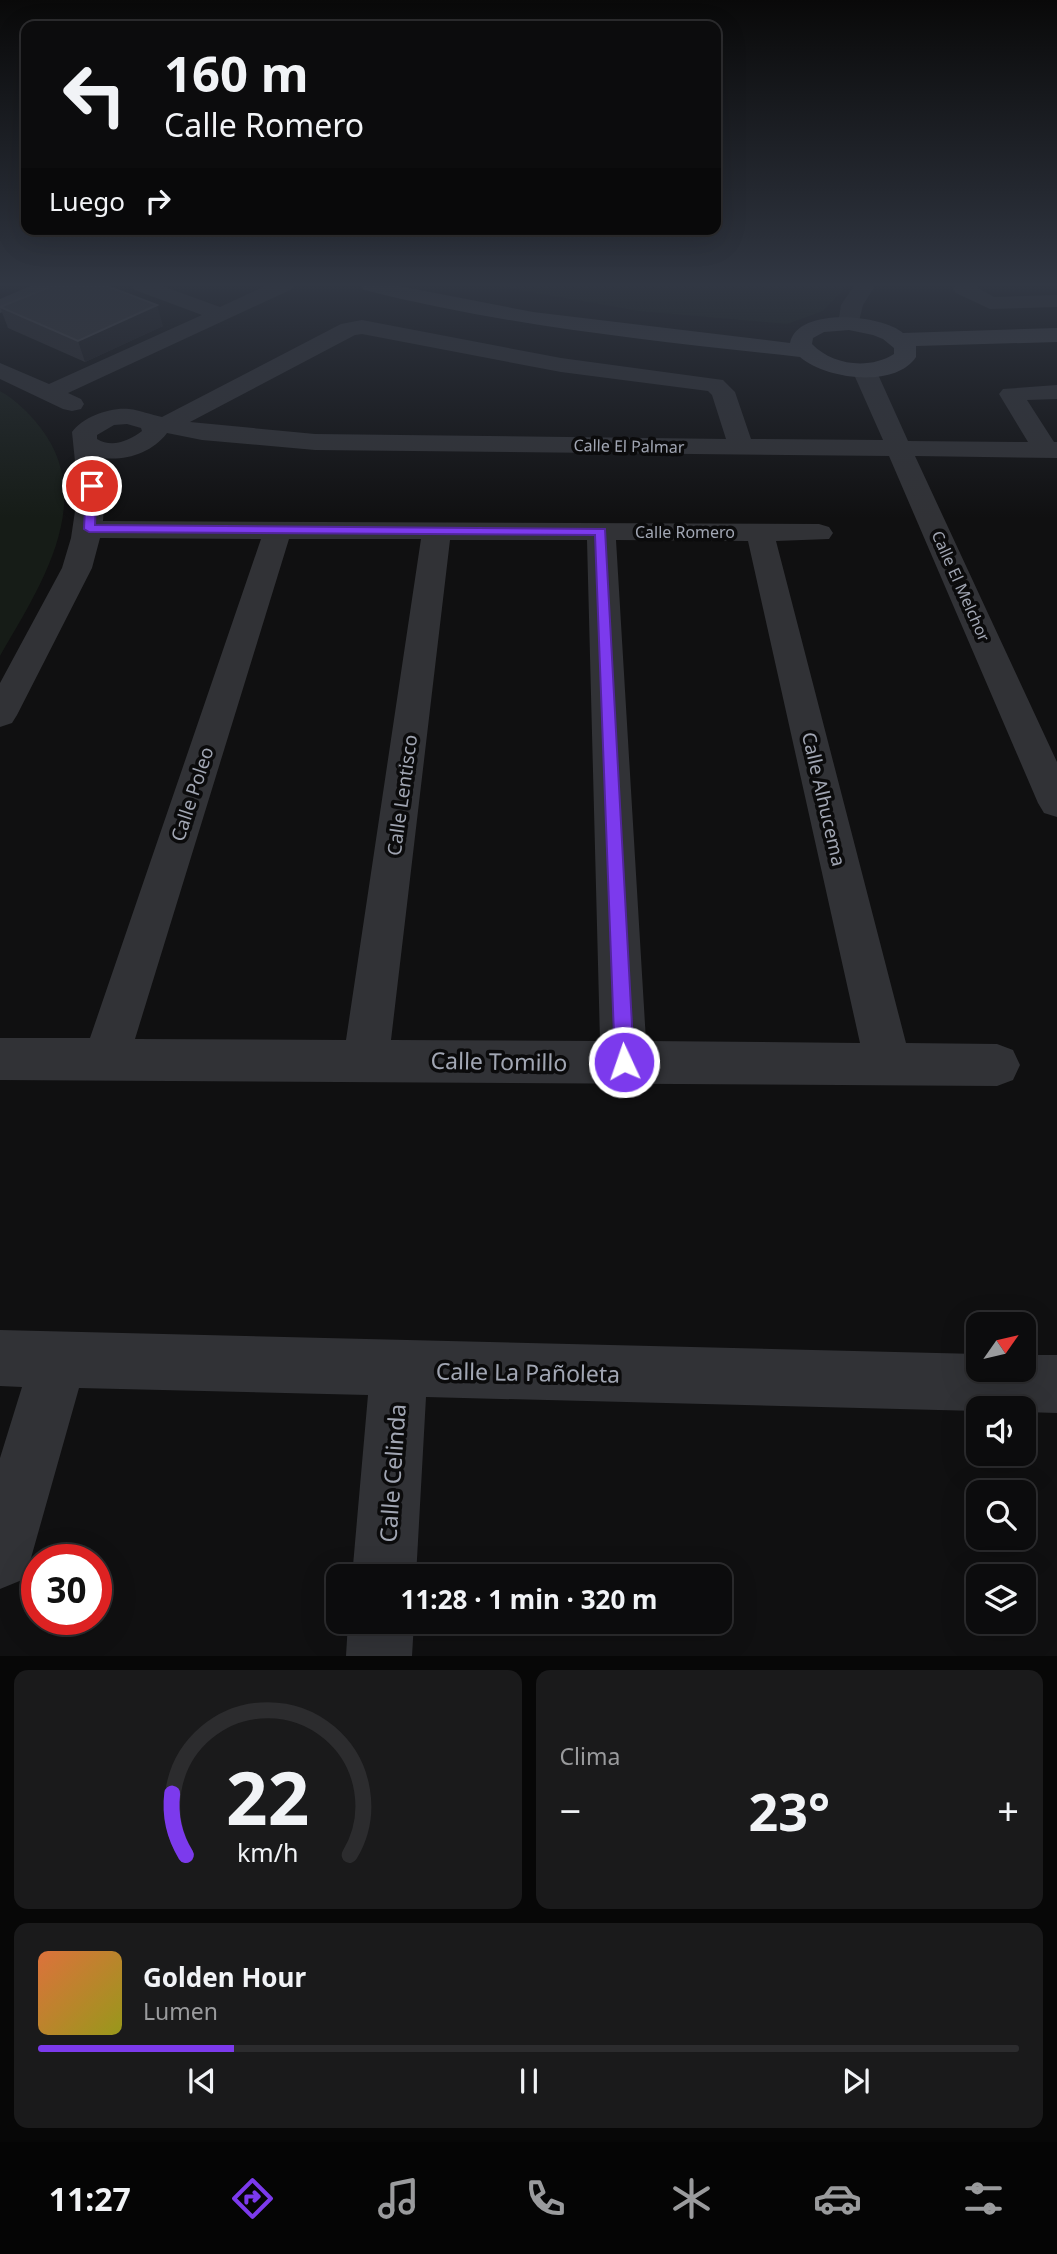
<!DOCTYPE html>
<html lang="es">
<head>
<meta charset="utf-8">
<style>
  :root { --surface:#0c0c0d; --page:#1a1a1b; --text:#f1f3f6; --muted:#9a9b9d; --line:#2c2c2e; --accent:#7c3aed }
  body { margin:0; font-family:"Noto Sans",sans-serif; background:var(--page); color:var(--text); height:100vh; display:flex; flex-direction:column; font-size:26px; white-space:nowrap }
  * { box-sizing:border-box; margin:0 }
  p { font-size:23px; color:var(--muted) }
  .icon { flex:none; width:38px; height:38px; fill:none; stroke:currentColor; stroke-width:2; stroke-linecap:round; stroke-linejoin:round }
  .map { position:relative; height:1656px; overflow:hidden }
  .panel { display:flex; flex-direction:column; gap:14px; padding:14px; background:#070707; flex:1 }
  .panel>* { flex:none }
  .banner { position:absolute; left:21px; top:21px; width:700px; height:214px; border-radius:14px; box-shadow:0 7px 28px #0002,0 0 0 2px var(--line); background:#0c0c0d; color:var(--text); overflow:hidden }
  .needle { width:46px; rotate:56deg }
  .tools { position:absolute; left:966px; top:1312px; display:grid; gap:14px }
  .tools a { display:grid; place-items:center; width:70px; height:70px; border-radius:14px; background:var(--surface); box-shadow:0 7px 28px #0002,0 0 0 2px var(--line); font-size:35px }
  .speed { position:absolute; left:21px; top:1544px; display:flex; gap:14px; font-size:35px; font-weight:700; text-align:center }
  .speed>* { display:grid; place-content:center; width:91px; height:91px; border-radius:50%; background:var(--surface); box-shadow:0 7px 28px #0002,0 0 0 2px var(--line); line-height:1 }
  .speed .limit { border:10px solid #d22; background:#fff; color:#111 }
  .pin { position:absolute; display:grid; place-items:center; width:60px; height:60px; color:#fff; margin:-30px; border:4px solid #fff; border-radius:50%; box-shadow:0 2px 7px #0007 }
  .me { position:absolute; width:77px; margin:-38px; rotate:357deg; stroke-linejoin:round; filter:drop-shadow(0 0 5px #0008) }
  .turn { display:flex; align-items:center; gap:24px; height:147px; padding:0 28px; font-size:32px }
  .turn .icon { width:91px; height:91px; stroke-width:2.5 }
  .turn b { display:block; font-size:49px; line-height:60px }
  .then { display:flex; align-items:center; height:66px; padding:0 28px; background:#0003; gap:14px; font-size:26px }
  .big { font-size:52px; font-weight:700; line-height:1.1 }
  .panel .tile { flex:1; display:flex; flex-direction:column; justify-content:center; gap:10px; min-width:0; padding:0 24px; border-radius:14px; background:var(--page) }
  .panel .dial { align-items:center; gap:0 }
  .dial svg { height:182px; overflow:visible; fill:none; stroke:var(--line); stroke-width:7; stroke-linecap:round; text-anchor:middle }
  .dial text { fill:var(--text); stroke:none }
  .song { display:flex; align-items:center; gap:21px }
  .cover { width:84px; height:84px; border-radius:10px; background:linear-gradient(135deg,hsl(20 70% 55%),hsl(60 70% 35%)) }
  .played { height:7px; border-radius:4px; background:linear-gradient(90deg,var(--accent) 20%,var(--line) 20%) }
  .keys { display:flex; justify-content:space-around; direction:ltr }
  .heat { display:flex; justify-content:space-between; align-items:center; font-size:38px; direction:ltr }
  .panel .tiles { flex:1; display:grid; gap:14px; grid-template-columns:1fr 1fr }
  .tile:last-child { grid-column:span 2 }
  .trip { position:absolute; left:326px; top:1564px; width:406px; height:70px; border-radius:14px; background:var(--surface); box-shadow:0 7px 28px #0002,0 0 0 2px var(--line); font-weight:700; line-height:70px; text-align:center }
  .tabs { display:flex; height:112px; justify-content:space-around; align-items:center; background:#050505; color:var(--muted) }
  .tabs .icon { width:49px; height:49px }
  .tabs .selected { color:var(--accent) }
  .tabs b { font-size:32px; color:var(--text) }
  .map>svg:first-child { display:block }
  .green { fill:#161c17 }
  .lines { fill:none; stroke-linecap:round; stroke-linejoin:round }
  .minor { fill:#313236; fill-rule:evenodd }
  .secondary { fill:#3f4147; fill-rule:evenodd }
  .wall { fill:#2c2c30 }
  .shaded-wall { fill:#1b1b1e }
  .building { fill:#38393e; stroke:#494a50; stroke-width:2 }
  .route { fill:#7c3aed; stroke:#51269a; stroke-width:2 }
  .labels { text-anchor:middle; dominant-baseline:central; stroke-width:7; stroke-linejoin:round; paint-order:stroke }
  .far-street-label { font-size:16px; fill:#a1a6b3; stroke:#0b0b0c }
  .street-label { font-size:19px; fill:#a1a6b3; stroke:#0b0b0c }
  .near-street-label { font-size:23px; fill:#a1a6b3; stroke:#0b0b0c }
</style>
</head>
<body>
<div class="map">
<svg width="1057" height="1656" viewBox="0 0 1057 1656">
  <rect width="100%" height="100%" fill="#101011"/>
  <!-- green -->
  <path class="green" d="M 497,286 L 847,286 L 823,311 L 787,324 L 639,311 Z
    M 0,391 C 16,400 29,413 40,427 C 98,501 39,588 0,656 Z"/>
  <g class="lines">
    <!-- minor -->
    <path class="minor" d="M 132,286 L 162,286 L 220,307 L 265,286 L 293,286 L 290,290 L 68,393 L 81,399 L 84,404 L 81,409 L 72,411 L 63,409 L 0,379 L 0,363 L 49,384 L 202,315 L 135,290 Z
      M 854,286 L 875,286 L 863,305 L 857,329 L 841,329 L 838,324 L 841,305 Z
      M 955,286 L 979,286 L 978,288 L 994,297 L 1057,295 L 1057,307 L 990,309 L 956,293 L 953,289 Z
      M 362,320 L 561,358 L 723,380 L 735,392 L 751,439 L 883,440 L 852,370 L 856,365 L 872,365 L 876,370 L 908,441 L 1028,442 L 999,394 L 1003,389 L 1057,385 L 1057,399 L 1027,400 L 1054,442 L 1057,442 L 1057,458 L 915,456 L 1057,762 L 1057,817 L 1044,813 L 1038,803 L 889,456 L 315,450 L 202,440 L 167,433 C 152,453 126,461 102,458 L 105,491 L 103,521 L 819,524 L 829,527 L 833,533 L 829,539 L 776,541 L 906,1043 L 997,1044 L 1013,1050 L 1020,1065 L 1013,1080 L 997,1086 L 0,1080 L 0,1038 L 90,1038 L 261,539 L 100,538 L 92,568 L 17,715 L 12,723 L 0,727 L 0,683 L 62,568 L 71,538 L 78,491 L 72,432 C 83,417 110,407 129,409 C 140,410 151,415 162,417 L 341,324 ZM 362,334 L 561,372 L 708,391 L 712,395 L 726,439 L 315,434 L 190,422 L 355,335 ZM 127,424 L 141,428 L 142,431 C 129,441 112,448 97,439 L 97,435 L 114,425 ZM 289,539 L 421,539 L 346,1040 L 135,1039 ZM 450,540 L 587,540 L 600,1041 L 391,1040 ZM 616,540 L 748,541 L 860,1043 L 646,1041 Z
      M 0,1330 L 978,1354 L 978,1370 L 1024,1370 L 1024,1355 L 1057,1355 L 1057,1413 L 1024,1412 L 1024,1409 L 978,1411 L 426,1397 L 416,1577 L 352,1577 L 368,1395 L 79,1388 L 31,1558 L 22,1580 L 0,1589 L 0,1458 L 22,1387 L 0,1386 Z
      M 348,1622 L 414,1622 L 412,1656 L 346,1656 Z"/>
    <!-- secondary -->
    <path class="secondary" d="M 30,286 L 58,286 L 55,290 L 0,313 L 0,299 Z
      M 361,286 L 399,286 L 533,312 L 790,343 C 798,306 882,315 903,333 L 1057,328 L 1057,342 L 916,346 L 916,357 C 895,389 825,379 800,357 C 653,341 507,326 364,290 ZM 849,330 L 873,335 L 883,339 L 894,348 L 894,354 C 869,370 832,365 812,344 L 813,338 L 824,332 Z"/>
  </g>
  <!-- wall -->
  <path class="wall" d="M 0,307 L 163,326 L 85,362 L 8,328 Z"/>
  <!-- shaded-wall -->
  <path class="shaded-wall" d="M 157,305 L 163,326 L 85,362 L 78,341 Z"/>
  <!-- building -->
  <path class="building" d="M 52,286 L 107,286 L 157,305 L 78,341 L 0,307 Z"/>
  <!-- sky -->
  <linearGradient id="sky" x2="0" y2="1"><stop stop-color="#090909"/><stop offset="0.55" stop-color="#313743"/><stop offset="1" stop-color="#313743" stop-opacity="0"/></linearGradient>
  <rect width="1057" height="518" fill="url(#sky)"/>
  <!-- route -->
  <path class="route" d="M 92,482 L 97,486 L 95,525 L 605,529 L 634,1062 L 631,1069 L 624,1071 L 618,1069 L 615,1062 L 595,535 L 89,532 L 84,529 L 86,486 Z"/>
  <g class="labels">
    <!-- far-street labels -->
    <g class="far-street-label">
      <text transform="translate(629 446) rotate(1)">Calle El Palmar</text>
      <text x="685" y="532">Calle Romero</text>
      <text transform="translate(961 586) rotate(66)">Calle El Melchor</text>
    </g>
    <!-- street labels -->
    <g class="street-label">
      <text transform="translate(192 794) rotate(-72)">Calle Poleo</text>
      <text transform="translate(402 795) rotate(-82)">Calle Lentisco</text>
      <text transform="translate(824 799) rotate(77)">Calle Alhucema</text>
    </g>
    <!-- near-street labels -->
    <g class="near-street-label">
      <text transform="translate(499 1061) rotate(1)">Calle Tomillo</text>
      <text transform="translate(528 1372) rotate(1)">Calle La Pañoleta</text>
      <text transform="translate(392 1473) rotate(-86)">Calle Celinda</text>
    </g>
  </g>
</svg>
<div class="tools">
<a><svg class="needle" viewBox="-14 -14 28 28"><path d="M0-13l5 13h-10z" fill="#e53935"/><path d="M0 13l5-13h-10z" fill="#9a9b9d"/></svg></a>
<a><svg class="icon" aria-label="sound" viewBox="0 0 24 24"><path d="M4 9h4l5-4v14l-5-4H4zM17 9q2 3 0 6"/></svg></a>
<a><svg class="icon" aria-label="search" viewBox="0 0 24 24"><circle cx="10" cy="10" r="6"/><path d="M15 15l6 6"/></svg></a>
<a><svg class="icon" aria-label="layers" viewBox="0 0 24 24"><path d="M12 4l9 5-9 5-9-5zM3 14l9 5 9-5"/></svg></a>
</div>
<div class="speed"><div class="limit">30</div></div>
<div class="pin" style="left:92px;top:486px;background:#d93025"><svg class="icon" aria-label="arrive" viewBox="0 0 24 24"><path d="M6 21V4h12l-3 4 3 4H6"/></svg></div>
<svg class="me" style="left:624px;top:1062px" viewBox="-20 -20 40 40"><circle r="17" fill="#7c3aed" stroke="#fff" stroke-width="3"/><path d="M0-11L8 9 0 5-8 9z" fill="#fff"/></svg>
<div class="trip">11:28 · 1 min · 320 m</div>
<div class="banner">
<div class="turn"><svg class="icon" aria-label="left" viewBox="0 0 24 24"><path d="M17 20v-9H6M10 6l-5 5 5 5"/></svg><div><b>160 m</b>Calle Romero</div></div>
<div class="then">Luego<svg class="icon" aria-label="right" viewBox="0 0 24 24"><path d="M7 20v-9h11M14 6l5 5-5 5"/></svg></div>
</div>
</div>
<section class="panel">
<div class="tiles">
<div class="tile dial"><svg viewBox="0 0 100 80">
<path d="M14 69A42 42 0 1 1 86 69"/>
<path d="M14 69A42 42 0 0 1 8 42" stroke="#7c3aed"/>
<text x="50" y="56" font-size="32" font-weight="700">22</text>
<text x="50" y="72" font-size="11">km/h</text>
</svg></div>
<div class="tile"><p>Clima</p>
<div class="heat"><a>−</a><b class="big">23°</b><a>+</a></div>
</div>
<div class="tile">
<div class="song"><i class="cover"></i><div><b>Golden Hour</b><p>Lumen</p></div></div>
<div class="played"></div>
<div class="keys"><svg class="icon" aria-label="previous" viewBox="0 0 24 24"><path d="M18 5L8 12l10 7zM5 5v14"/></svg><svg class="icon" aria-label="pause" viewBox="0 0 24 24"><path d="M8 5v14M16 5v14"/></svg><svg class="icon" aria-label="next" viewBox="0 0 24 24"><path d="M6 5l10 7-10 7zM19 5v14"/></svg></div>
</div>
</div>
</section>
<nav class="tabs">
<b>11:27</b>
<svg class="icon selected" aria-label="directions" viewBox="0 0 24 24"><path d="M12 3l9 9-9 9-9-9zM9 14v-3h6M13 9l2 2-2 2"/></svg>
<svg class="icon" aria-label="music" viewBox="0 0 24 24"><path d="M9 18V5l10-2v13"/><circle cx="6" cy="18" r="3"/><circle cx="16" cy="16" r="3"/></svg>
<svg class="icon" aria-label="phone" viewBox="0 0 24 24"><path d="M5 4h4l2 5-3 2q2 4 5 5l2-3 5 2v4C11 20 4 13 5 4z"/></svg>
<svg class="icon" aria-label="climate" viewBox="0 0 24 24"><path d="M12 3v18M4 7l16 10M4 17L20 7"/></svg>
<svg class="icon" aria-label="car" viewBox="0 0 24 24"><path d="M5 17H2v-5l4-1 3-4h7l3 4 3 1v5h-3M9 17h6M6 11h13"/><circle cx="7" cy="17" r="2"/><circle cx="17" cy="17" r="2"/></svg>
<svg class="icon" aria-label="filters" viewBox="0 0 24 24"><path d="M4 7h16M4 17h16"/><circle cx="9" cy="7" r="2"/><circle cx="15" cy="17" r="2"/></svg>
</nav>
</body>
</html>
